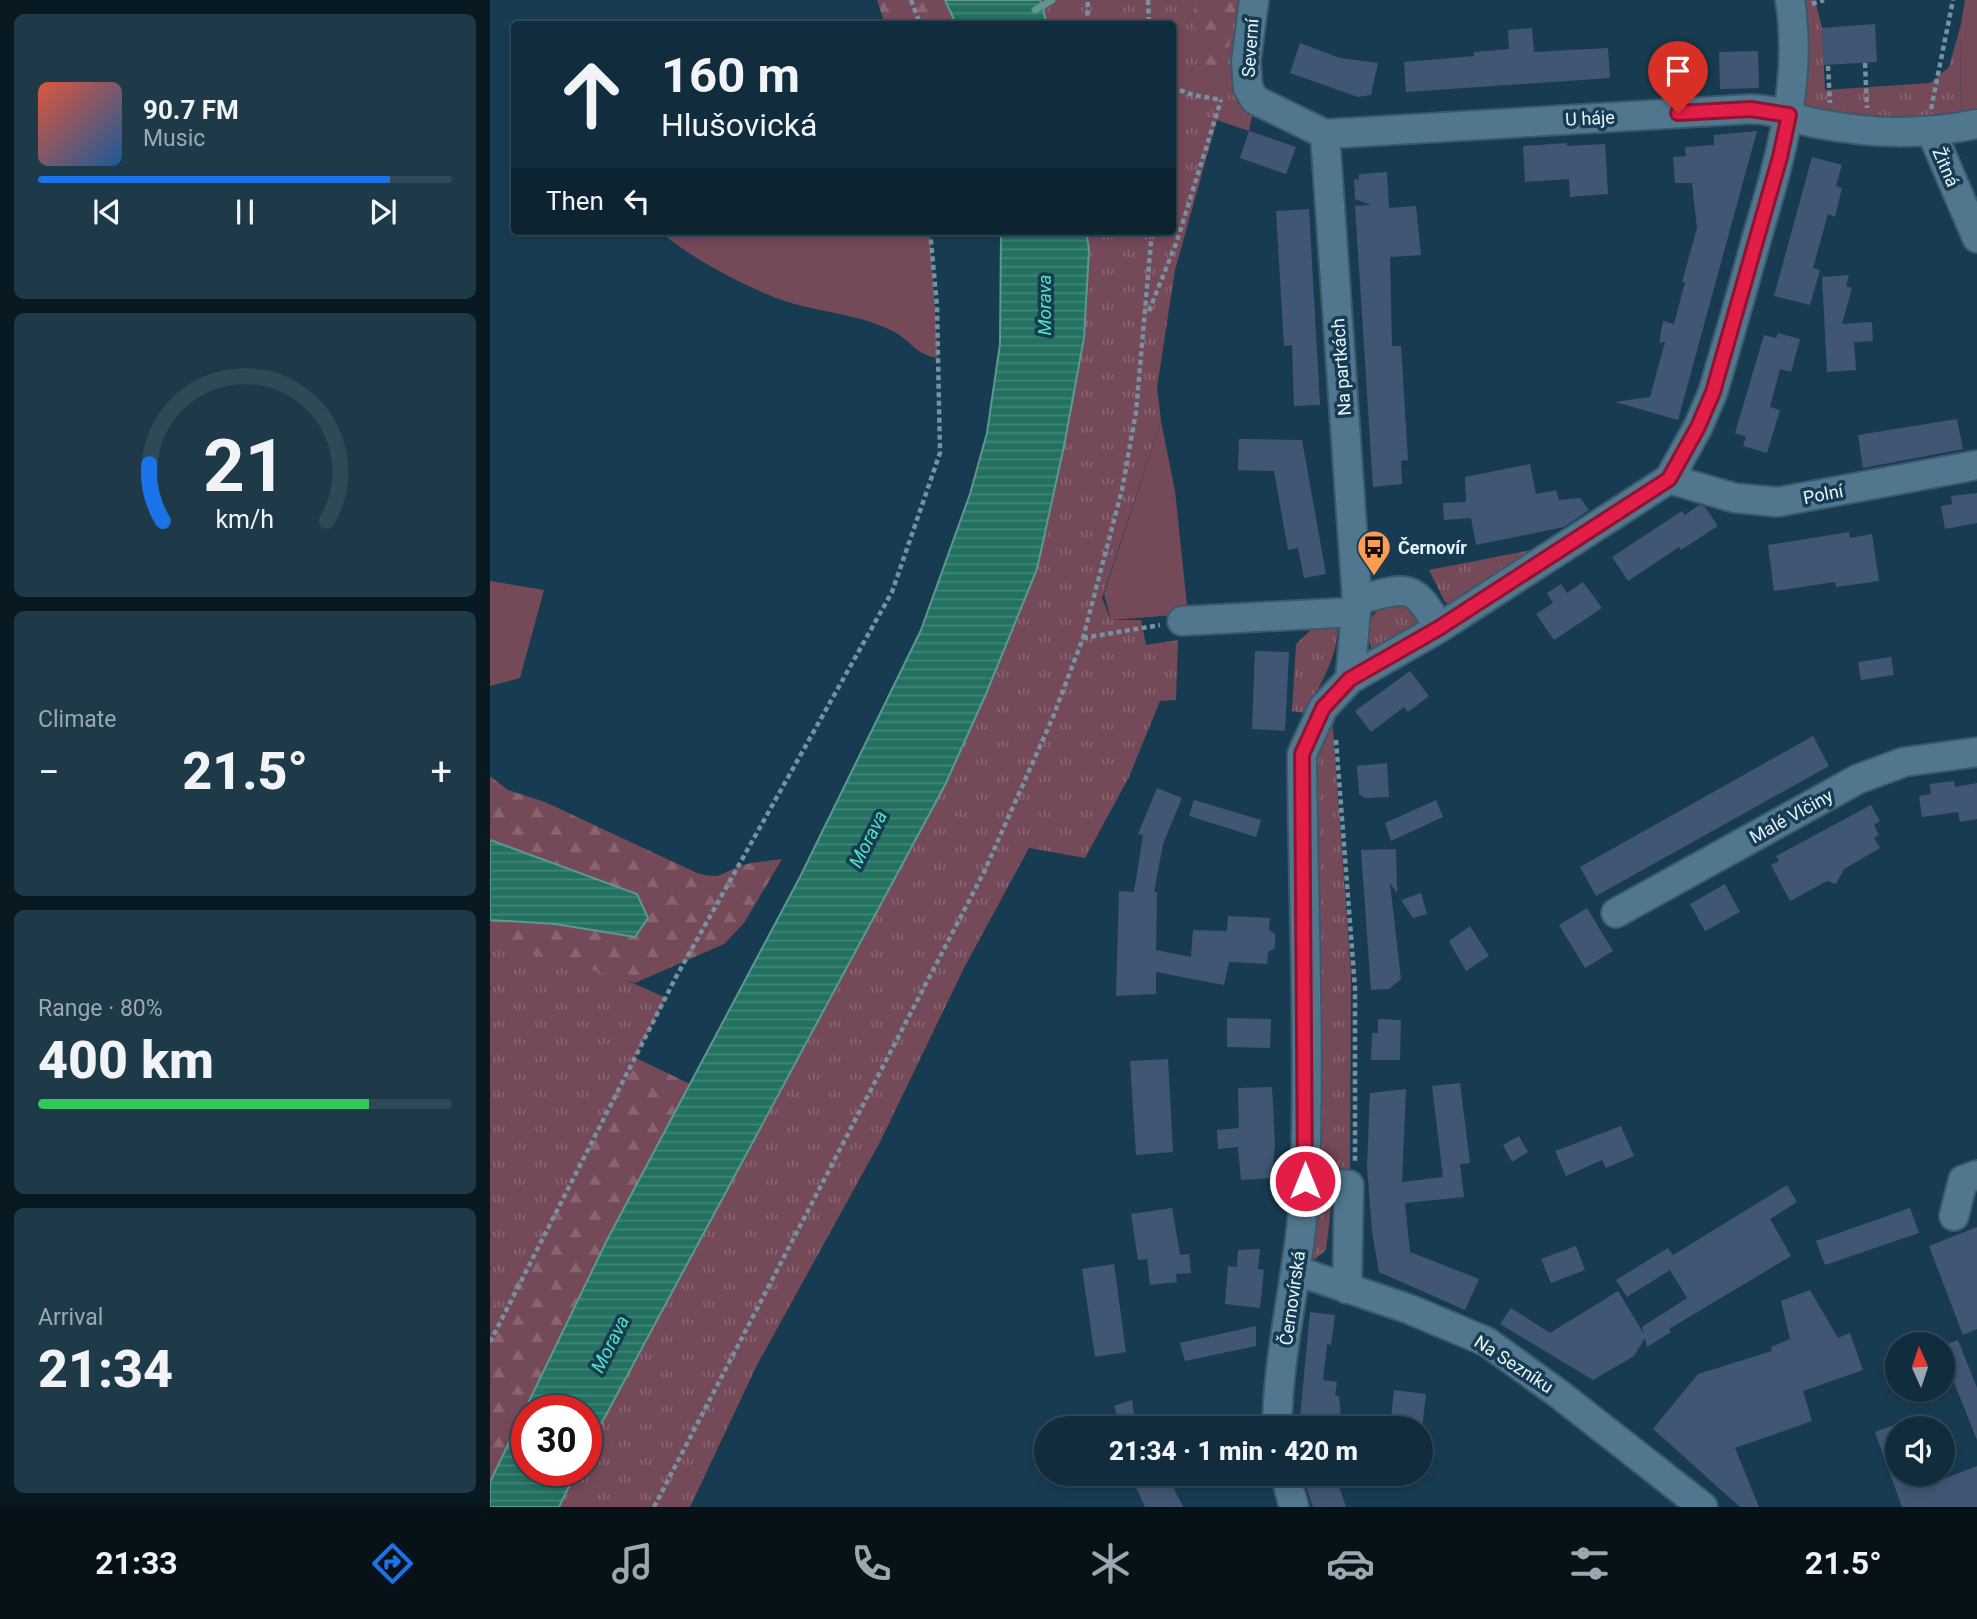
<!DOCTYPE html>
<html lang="en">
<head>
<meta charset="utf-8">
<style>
  :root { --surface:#112d3d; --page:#1e3948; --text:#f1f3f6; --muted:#9ca8b0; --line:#304957; --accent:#1a73e8 }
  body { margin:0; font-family:Roboto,sans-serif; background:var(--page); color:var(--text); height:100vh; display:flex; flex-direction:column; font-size:26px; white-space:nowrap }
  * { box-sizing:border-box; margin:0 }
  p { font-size:23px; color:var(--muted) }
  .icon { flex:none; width:38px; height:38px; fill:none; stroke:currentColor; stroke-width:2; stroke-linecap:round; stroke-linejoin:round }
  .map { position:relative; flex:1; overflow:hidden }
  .sheet { display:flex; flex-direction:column; gap:14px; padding:14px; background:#091922; width:490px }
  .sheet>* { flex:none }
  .guide { position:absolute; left:21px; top:21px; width:665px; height:214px; border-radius:7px; box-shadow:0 4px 10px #0003,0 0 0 2px var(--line); background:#112d3d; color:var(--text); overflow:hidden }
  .needle { width:46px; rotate:357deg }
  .tools { position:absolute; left:1395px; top:1332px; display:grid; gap:14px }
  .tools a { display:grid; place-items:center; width:70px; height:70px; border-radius:50%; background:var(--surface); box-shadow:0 4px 10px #0003,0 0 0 2px var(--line); font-size:35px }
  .speed { position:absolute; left:21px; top:1395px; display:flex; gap:14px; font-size:35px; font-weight:700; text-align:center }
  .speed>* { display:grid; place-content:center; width:91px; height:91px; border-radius:50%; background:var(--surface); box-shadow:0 4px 10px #0003,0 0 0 2px var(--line); line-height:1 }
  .speed .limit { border:10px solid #d22; background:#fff; color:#111 }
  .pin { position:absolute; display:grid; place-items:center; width:60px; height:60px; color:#fff; margin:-72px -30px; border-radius:50% 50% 50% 0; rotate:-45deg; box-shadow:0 0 7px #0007 }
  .pin .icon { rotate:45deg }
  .me { position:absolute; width:77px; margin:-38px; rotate:0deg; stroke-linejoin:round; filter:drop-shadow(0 0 5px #0008) }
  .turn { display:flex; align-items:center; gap:24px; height:147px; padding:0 35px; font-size:32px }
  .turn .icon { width:91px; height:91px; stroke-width:2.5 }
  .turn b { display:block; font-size:49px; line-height:60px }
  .then { display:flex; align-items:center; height:66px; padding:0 35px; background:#0003; gap:14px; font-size:26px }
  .big { font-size:52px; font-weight:800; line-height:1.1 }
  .sheet .card { flex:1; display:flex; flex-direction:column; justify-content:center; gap:10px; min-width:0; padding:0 24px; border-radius:10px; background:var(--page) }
  .sheet .dial { align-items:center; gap:0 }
  .dial svg { height:182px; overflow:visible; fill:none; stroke:var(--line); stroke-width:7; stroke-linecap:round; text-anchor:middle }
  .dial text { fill:var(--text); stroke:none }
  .song { display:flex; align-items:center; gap:21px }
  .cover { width:84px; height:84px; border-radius:10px; background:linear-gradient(135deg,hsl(10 70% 55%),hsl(210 70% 35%)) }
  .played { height:7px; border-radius:4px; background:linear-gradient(90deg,var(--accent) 85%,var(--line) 85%) }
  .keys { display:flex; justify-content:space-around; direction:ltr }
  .heat { display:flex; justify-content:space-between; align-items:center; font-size:38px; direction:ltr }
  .charge { height:10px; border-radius:5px; background:linear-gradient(90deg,#34c759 80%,var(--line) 0) }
  .trip { position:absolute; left:544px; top:1416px; width:399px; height:70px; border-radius:35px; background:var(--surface); box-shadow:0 4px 10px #0003,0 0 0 2px var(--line); font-weight:800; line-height:70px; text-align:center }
  .tabs { display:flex; height:112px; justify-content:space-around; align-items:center; background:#071218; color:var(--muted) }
  .tabs .icon { width:49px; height:49px }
  .tabs .active { color:var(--accent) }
  .tabs b { font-size:32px; color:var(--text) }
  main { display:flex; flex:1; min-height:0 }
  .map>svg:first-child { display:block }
  .grass { fill:url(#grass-tufts) }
  .forest { fill:url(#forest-firs) }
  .garden { fill:#744958 }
  .water { fill:url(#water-rules); stroke:#5d9890; stroke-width:2 }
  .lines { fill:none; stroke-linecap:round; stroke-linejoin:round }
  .stream { stroke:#5d9890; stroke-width:7 }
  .building { fill:#415674 }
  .minor-casing { stroke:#3b596a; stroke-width:32 }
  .path { stroke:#7691a2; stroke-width:4.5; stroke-dasharray:5 3.5; stroke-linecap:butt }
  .minor { stroke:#51778e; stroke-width:28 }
  .route-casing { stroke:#92132f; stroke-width:18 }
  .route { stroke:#e11d48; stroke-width:12 }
  .labels { text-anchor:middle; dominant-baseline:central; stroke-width:7; stroke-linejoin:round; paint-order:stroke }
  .street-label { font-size:18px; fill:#e4f4ff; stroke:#173c51 }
  .poi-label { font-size:18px; font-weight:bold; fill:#e4f4ff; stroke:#173c51; text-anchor:start }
  .water-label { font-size:19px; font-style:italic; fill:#53e2c4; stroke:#173c51 }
</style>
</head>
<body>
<main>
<section class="sheet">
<div class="card">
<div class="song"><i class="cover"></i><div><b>90.7 FM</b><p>Music</p></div></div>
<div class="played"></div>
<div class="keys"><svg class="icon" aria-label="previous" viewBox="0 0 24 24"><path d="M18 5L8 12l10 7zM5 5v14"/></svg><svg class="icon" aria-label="pause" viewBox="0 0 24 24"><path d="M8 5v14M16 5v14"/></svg><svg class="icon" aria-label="next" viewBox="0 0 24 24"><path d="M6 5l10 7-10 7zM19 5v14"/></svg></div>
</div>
<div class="card dial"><svg viewBox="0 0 100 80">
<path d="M14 69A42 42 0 1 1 86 69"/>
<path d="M14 69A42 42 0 0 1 8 44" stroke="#1a73e8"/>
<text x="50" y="56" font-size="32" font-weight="700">21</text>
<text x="50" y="72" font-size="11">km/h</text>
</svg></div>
<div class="card"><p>Climate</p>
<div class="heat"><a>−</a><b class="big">21.5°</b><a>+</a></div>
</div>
<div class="card"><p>Range · 80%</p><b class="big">400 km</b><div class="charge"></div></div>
<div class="card"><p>Arrival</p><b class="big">21:34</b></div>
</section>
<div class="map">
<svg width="1487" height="1507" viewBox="0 0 1487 1507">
  <defs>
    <pattern id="grass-tufts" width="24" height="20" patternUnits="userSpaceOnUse" patternTransform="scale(1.75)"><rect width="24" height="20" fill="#744958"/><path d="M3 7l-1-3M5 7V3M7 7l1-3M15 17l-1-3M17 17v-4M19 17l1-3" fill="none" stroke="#886471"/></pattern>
    <pattern id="forest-firs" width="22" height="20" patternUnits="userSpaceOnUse" patternTransform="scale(1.75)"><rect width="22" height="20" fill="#744958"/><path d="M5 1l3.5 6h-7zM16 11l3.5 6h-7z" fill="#886471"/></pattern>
    <pattern id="water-rules" width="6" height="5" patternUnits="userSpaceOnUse" patternTransform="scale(1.75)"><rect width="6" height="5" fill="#237161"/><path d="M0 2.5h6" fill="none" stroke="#438679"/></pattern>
  </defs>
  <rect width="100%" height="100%" fill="#173c51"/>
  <!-- grass -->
  <path class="grass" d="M 550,0 L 763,0 L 763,109 L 759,131 L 727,120 L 685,270 L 667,388 L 671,421 L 612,598 L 621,620 L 651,620 L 656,645 L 688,640 L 686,700 L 670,701 L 639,777 L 595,858 L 539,848 L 474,968 L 390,1142 L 267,1365 L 200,1507 L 69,1507 L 87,1470 L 96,1470 L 96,1452 L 455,785 L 547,569 L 594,338 L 599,249 L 596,231 L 682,231 L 682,24 L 557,24 Z
    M 1311,0 L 1325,0 L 1332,28 L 1335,90 L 1440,83 L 1459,67 L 1471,24 L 1470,120 L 1441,126 L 1321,111 L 1313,99 Z
    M 1057,547 L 962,604 L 955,602 L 939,570 Z
    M 912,598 L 931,621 L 925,632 L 882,651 C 871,620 885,607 912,598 Z
    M 848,624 C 848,657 830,686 814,713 L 802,711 L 806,644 L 826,625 Z
    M 842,717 L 861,972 L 860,1171 L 828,1169 L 825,754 Z
    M 0,945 C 60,952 123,972 176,998 L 12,1312 L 0,1301 Z
    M 825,1191 L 841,1195 L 842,1200 L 836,1250 L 825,1259 L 821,1259 Z"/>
  <!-- forest -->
  <path class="forest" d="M 387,0 L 455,0 L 466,24 L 395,24 Z
    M 704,0 L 747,0 L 732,86 L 716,84 L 705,25 Z
    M 0,776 L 18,790 L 55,802 L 207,873 C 234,880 229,873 251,866 C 263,862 279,861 292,859 L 254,923 L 234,944 L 145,983 L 83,964 L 0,945 L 0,920 L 65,924 L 111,932 L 147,894 L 0,840 Z
    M 144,1057 L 200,1084 L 117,1240 L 0,1482 L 0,1301 L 12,1311 Z"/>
  <!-- garden -->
  <path class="garden" d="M 1475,0 L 1487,0 L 1487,116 L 1470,120 L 1471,24 Z
    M 170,231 L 440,231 L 448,358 C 423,354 421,339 399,329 C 368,315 333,312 301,303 C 266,293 196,256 170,231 Z
    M 671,421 L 685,491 L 698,614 L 621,620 L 614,594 Z
    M 0,581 L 54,590 L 30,678 L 0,686 Z"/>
  <!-- water -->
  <path class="water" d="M 455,0 L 550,0 L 557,24 L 466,24 Z
    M 511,231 L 596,231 L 599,249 L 594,338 L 574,446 L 547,569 L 496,694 L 455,785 L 96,1452 L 96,1410 L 37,1410 L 37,1470 L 87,1470 L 69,1507 L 0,1507 L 0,1482 L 117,1240 L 310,877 L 431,630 L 480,494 L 497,433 L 510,344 Z
    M 0,840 L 147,894 L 158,918 L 145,937 L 65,924 L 0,920 Z"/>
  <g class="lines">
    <!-- stream -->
    <path class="stream" d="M 545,10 L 562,0"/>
  </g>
  <!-- building -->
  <path class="building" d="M 1385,24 L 1387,62 L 1333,65 L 1332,28 Z
    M 1042,28 L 1044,52 L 1118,48 L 1120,78 L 916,92 L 914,62 L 984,56 L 984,52 L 1019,49 L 1018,30 Z
    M 810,43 L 850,58 L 888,63 L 881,95 L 868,97 L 800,73 Z
    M 1268,51 L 1269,88 L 1230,89 L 1229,52 Z
    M 759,131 L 806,147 L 796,174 L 750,158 Z
    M 1267,131 L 1188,420 L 1125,402 L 1160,397 L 1175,342 L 1169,343 L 1173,321 L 1184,324 L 1195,282 L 1192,282 L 1207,228 L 1202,183 L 1185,183 L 1183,157 L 1196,156 L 1195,147 L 1224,145 L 1224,135 Z
    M 1077,143 L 1077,146 L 1115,144 L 1118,194 L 1080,197 L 1079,179 L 1035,182 L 1033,146 Z
    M 1322,157 L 1352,165 L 1346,186 L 1352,188 L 1345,217 L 1338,214 L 1323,268 L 1330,270 L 1320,305 L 1284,296 Z
    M 897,172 L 899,208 L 926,206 L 931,255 L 900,257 L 902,346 L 911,346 L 918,460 L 911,461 L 912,484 L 883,487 L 865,206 L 881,205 L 865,199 L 864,179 L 869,180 L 869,174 Z
    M 819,209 L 830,405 L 804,406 L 802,345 L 794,346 L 786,211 Z
    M 1359,275 L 1356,286 L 1362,288 L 1352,324 L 1382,322 L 1383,341 L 1364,342 L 1366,370 L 1337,372 L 1332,277 Z
    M 1288,333 L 1310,339 L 1301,372 L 1290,369 L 1280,407 L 1290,410 L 1277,453 L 1253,446 L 1256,437 L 1245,433 L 1274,335 L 1286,338 Z
    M 1467,419 L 1473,449 L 1373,468 L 1368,435 Z
    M 749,439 L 812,440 L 836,574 L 814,578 L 808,548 L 798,550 L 784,471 L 748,470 Z
    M 1040,464 L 1046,494 L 1066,490 L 1069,500 L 1090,498 L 1099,510 L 1074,527 L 986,545 L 981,518 L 954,520 L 953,503 L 976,502 L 975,477 Z
    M 1487,493 L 1487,523 L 1455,529 L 1451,506 L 1462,504 L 1461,496 Z
    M 1209,505 L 1215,507 L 1228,526 L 1191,550 L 1189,547 L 1138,581 L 1122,557 L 1192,511 L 1195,515 Z
    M 1359,532 L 1360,538 L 1382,534 L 1389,581 L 1346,587 L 1345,582 L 1284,591 L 1278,545 Z
    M 1093,582 L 1112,608 L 1064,640 L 1046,614 L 1063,603 L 1057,593 L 1071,584 L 1077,593 Z
    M 765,651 L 799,652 L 795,731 L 762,729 Z
    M 1401,657 L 1404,675 L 1371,680 L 1368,662 Z
    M 920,671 L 939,696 L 918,712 L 914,707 L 881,732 L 865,711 Z
    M 1323,736 L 1339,766 L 1106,896 L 1090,867 Z
    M 897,763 L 899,797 L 875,798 L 869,794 L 867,766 Z
    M 1464,781 L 1465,787 L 1487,783 L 1487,819 L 1470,822 L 1468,812 L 1432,817 L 1429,796 L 1441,794 L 1440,784 Z
    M 667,788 L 692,798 L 673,844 L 664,892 L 667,892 L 666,950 L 701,957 L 703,930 L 737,931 L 738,916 L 780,918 L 779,930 L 785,934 L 785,948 L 778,952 L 777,964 L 739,962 L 734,985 L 666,972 L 666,994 L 626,996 L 629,891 L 644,892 L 653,835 L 648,834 Z
    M 704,800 L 771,820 L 766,837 L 699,816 Z
    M 946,800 L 953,817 L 901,841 L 895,823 Z
    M 1381,805 L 1390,821 L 1384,825 L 1389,835 L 1384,838 L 1390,848 L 1354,869 L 1346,884 L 1337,881 L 1300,901 L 1281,865 L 1289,861 L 1286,856 Z
    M 906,849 L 907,893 L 900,883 L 911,979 L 899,989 L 881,990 L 871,850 Z
    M 1235,884 L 1250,912 L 1215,931 L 1200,904 Z
    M 931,893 L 937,914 L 923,918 L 911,900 Z
    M 1097,908 L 1123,951 L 1095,968 L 1069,925 Z
    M 980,926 L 999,956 L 976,971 L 959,941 Z
    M 737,1018 L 781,1019 L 780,1048 L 737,1047 Z
    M 888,1019 L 911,1020 L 910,1060 L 881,1060 L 882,1033 L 888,1033 Z
    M 678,1059 L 683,1152 L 646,1155 L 640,1061 Z
    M 970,1083 L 980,1163 L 970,1164 L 974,1197 L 915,1203 L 920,1252 L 989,1279 L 975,1310 L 889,1272 L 882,1232 L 877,1166 L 880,1093 L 916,1089 L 912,1182 L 953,1177 L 942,1086 Z
    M 782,1087 L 785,1144 L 782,1178 L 751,1180 L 748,1147 L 728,1149 L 727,1130 L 749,1128 L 748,1088 Z
    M 1131,1126 L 1144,1156 L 1116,1168 L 1112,1160 L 1076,1176 L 1065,1151 Z
    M 1029,1136 L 1038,1152 L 1022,1162 L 1013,1145 Z
    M 1297,1185 L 1307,1202 L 1280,1219 L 1301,1256 L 1179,1329 L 1181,1332 L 1157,1347 L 1155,1338 L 1144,1356 L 1103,1380 L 1010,1324 L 1021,1308 L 1060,1333 L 1128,1291 L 1154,1334 L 1152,1327 L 1197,1298 L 1180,1270 L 1137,1297 L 1126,1280 L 1178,1248 L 1183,1255 Z
    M 682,1208 L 690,1255 L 699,1254 L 701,1273 L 686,1274 L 687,1282 L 660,1285 L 657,1259 L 648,1260 L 641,1214 Z
    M 1420,1208 L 1429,1233 L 1335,1265 L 1326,1241 Z
    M 1487,1227 L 1487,1329 L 1473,1335 L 1439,1246 Z
    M 1086,1246 L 1095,1270 L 1061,1283 L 1051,1259 Z
    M 770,1249 L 768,1269 L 774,1270 L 770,1308 L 735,1304 L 738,1266 L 747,1267 L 748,1250 Z
    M 624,1264 L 636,1352 L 605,1357 L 592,1269 Z
    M 1320,1290 L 1348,1338 L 1360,1333 L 1373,1370 L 1313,1391 L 1322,1421 L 1245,1448 L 1269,1507 L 1250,1507 L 1163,1429 L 1208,1374 L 1282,1351 L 1281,1347 L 1300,1339 L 1291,1301 Z
    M 820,1312 L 845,1315 L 841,1345 L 837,1344 L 833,1380 L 847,1382 L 845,1396 L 849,1396 L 852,1428 L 809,1428 Z
    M 766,1326 L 766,1346 L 695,1361 L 690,1343 Z
    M 1468,1340 L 1487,1388 L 1487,1440 L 1452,1352 L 1452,1346 Z
    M 904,1390 L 936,1394 L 932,1428 L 900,1428 Z
    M 642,1400 L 646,1428 L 631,1428 L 624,1406 Z
    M 1407,1424 L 1407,1474 L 1434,1474 L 1438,1485 L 1487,1466 L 1487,1507 L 1412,1507 L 1385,1432 Z
    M 666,1474 L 677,1474 L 693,1507 L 655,1507 L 644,1483 Z
    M 812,1474 L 845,1474 L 856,1507 L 823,1507 Z"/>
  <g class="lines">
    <!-- minor casing -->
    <g class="minor-casing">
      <path id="minor" d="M 764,0 L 756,62 L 758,88 L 765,100 L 835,134 L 1261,109 C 1286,109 1306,120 1330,124 C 1385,134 1433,135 1487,124
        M 1442,133 L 1487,238
        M 835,134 L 867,600 L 860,679
        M 1179,479 L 1245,498 L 1288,502 L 1487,465
        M 867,600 C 916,588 923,580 949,628
        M 692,621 L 866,612
        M 1126,913 L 1368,779 L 1414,762 L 1487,752
        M 815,1181 L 859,1185 L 857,1289
        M 1464,1216 L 1473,1180 L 1487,1175
        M 807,1271 L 919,1309 L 997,1342 L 1069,1394 L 1213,1507
        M 787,1428 C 788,1345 812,1263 815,1180 C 820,1038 813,896 812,754 L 833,708 L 860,679 L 949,628 L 1179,479 L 1208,427 L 1223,392 C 1238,340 1253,289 1267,237 C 1290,159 1313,82 1300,0
        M 795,1474 L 804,1507"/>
    </g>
    <!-- path -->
    <path class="path" d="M 421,0 L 430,24
      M 658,0 L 659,24
      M 1322,4 L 1334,0
      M 597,24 L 598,0
      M 1375,63 L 1377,108
      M 1338,66 L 1340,103
      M 682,87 L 703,95 L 732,100
      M 1441,109 L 1463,0
      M 659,311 L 687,241 L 731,100
      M 593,638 L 670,625
      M 846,740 L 865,988 L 865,1164
      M 0,1342 L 186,977 L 402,592 L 450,453 L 447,306 L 440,231
      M 164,1507 L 494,872 L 563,717 L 593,638 L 632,490 L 646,412 L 662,231"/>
    <!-- minor -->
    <use href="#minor" class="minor"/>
  </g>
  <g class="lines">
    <!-- route casing -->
    <g class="route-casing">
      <path id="route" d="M 815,1181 L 812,754 L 833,708 L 860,679 L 949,628 L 1179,479 L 1208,427 L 1223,392 L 1290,157 L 1299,115 L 1261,109 L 1188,113"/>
    </g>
    <!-- route -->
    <use href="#route" class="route"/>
  </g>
  <!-- icons -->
  <defs>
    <g id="bus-pin" transform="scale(1.75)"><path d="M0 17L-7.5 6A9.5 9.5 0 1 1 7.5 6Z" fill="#fc9d53" stroke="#173c51"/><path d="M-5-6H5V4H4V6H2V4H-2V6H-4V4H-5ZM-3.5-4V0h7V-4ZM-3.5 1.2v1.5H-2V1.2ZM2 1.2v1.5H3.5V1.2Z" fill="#111"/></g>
  </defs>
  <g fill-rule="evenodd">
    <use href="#bus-pin" x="884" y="547"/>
  </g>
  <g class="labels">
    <!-- street labels -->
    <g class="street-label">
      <text transform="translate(760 48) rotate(-86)">Severní</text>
      <text transform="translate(1100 118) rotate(-3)">U háje</text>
      <text transform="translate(1456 167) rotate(67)">Žitná</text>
      <text transform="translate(851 367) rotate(-94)">Na partkách</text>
      <text transform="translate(1333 494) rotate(-11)">Polní</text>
      <text transform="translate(1301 816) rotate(-29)">Malé Vlčiny</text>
      <text transform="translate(802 1298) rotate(-82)">Černovírská</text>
      <text transform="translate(1024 1364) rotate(33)">Na Sezníku</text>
    </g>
    <!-- poi labels -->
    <g class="poi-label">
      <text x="908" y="547">Černovír</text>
    </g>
    <!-- water labels -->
    <g class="water-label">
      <text transform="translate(554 305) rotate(-90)">Morava</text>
      <text transform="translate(378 839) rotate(-63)">Morava</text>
      <text transform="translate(120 1344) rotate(-63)">Morava</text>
    </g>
  </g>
</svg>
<div class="tools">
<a><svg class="needle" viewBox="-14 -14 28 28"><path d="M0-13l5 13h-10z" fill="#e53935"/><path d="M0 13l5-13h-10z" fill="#9ca8b0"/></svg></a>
<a><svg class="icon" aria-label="sound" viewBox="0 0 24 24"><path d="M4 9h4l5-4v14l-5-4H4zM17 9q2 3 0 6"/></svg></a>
</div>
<div class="speed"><div class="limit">30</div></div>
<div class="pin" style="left:1188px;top:113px;background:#d93025"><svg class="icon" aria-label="arrive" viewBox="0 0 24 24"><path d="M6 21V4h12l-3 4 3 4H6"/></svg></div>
<svg class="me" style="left:815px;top:1181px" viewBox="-20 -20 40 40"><circle r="17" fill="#e11d48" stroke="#fff" stroke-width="3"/><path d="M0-11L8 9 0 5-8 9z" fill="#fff"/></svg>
<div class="trip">21:34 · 1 min · 420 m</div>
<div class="guide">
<div class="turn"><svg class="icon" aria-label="ahead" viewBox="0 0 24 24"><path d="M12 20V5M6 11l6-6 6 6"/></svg><div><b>160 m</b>Hlušovická</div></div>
<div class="then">Then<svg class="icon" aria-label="left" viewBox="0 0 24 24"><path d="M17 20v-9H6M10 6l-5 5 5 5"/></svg></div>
</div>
</div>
</main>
<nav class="tabs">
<b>21:33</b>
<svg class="icon active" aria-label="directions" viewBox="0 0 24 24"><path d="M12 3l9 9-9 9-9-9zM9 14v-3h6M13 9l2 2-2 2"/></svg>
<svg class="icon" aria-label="music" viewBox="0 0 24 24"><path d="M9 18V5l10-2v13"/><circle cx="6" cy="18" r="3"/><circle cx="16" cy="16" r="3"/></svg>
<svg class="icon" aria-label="phone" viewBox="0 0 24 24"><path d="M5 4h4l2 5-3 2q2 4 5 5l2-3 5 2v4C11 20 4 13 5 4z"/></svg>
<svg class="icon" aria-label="climate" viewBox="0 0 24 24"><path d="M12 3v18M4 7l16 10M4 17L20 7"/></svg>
<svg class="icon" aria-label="car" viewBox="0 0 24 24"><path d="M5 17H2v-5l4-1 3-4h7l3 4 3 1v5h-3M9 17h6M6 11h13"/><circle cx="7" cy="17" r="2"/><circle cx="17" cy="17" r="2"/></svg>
<svg class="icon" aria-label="filters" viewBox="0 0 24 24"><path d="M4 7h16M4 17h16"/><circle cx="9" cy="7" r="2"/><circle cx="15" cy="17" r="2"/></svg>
<b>21.5°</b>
</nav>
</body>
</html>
